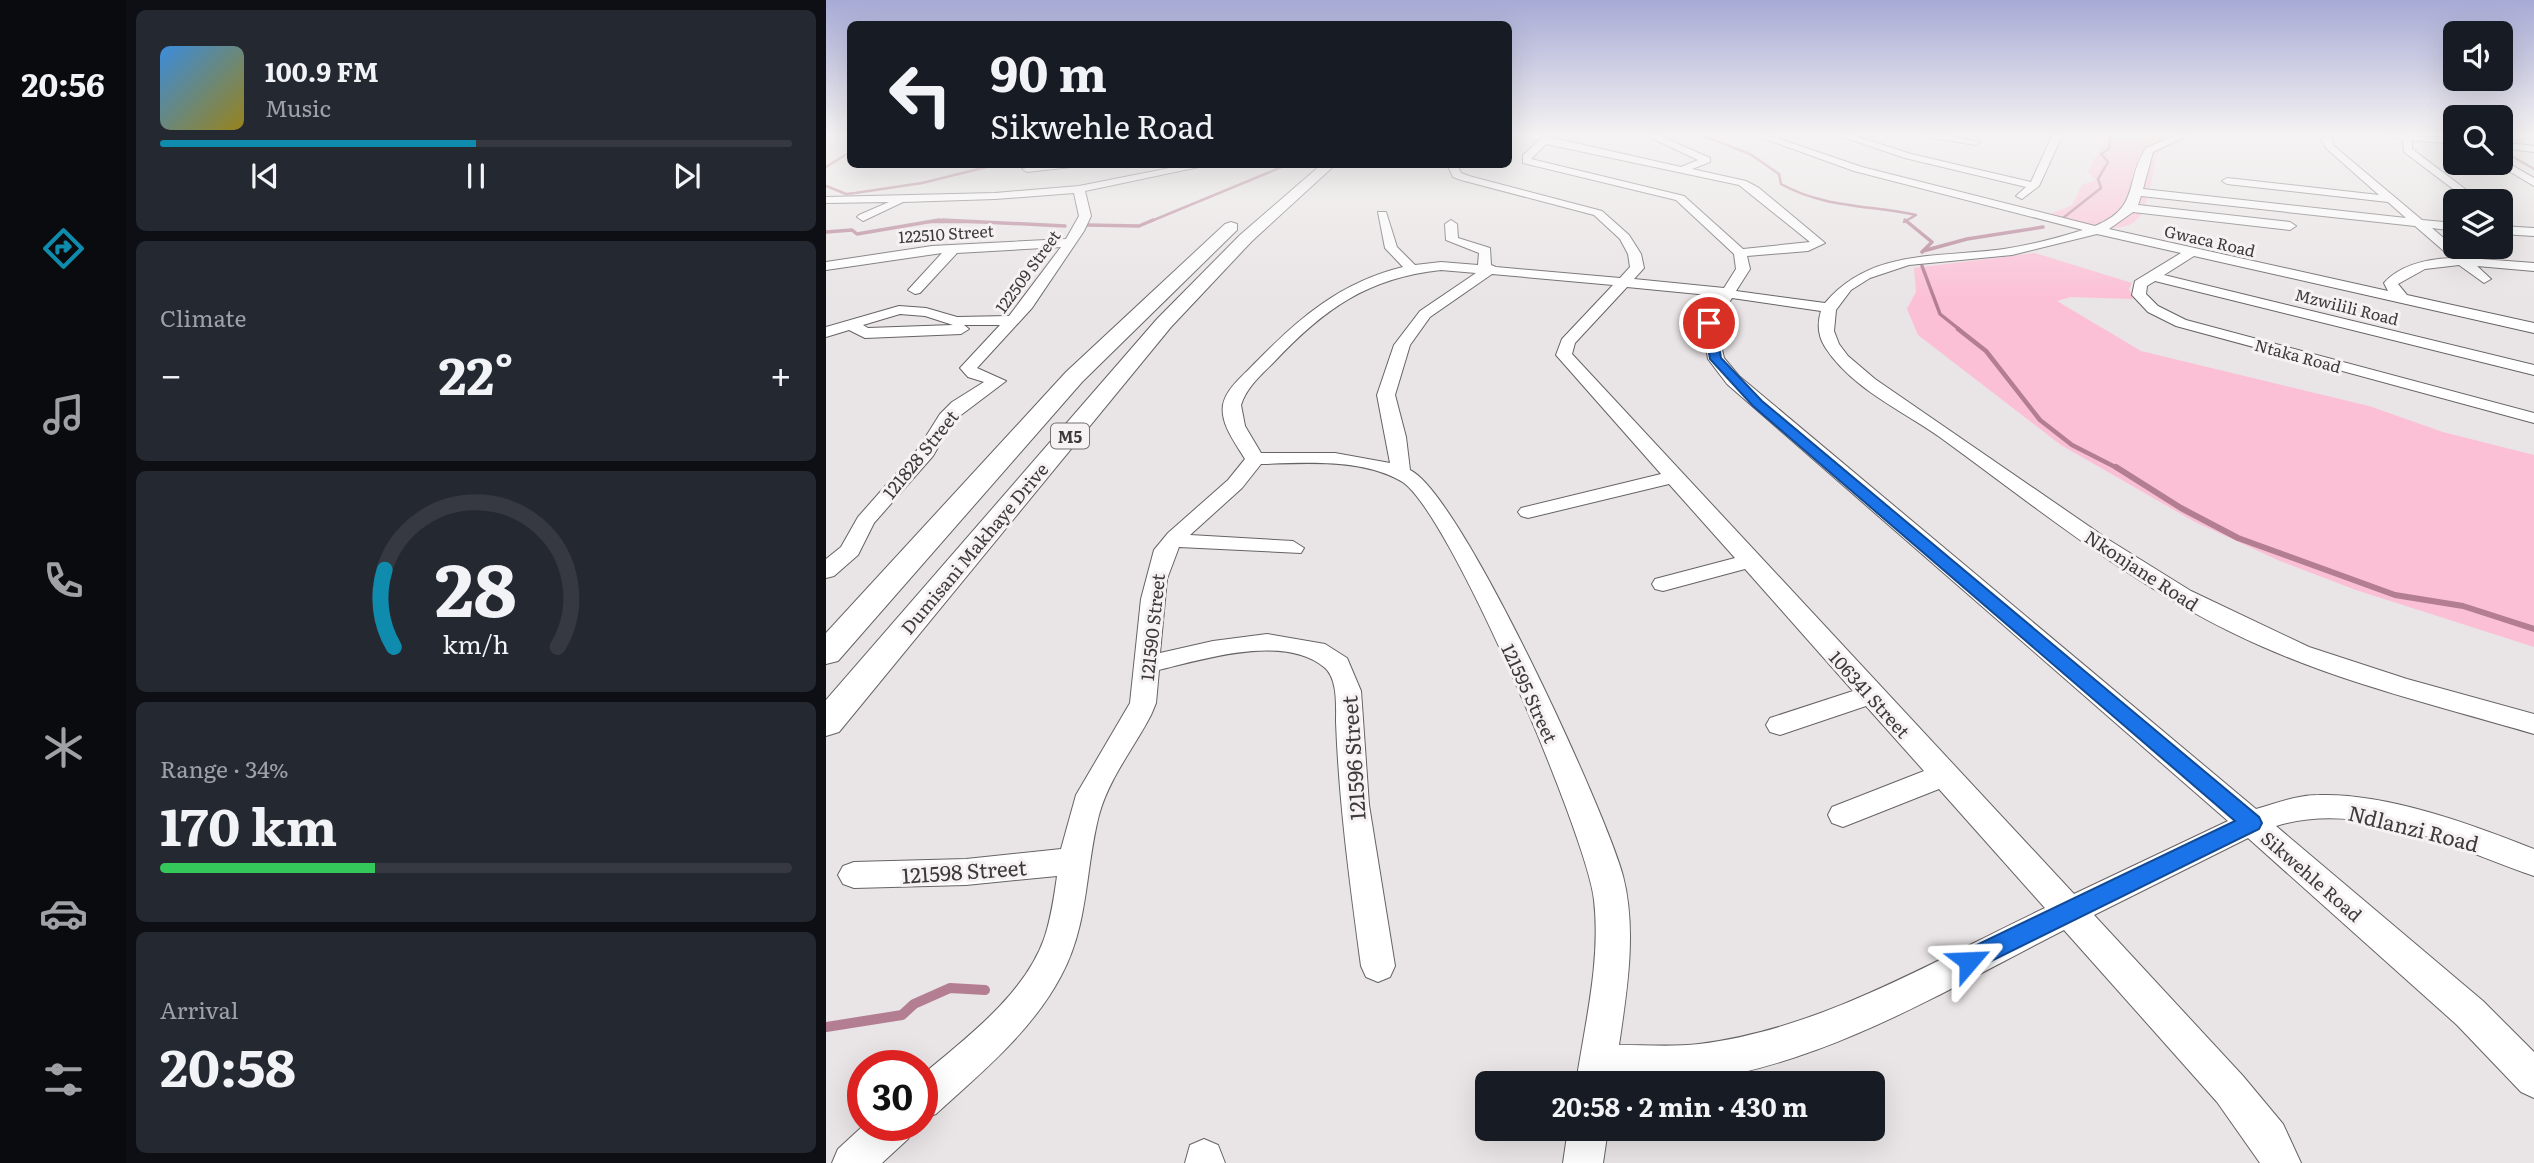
<!DOCTYPE html>
<html lang="en">
<head>
<meta charset="utf-8">
<style>
  :root { --surface:#171b24; --page:#242831; --text:#f1f3f6; --muted:#9ea1a6; --line:#363941; --accent:#0e8bad }
  body { margin:0; font-family:Literata,serif; background:var(--page); color:var(--text); height:100vh; display:flex; flex-direction:column; font-size:26px; white-space:nowrap }
  * { box-sizing:border-box; margin:0 }
  p { font-size:23px; color:var(--muted) }
  .icon { flex:none; width:38px; height:38px; fill:none; stroke:currentColor; stroke-width:2; stroke-linecap:round; stroke-linejoin:round }
  .map { position:relative; flex:1; overflow:hidden }
  .panel { display:flex; flex-direction:column; gap:10px; padding:10px; background:#0d0f14; width:700px }
  .panel>* { flex:none }
  .guide { position:absolute; left:21px; top:21px; width:665px; height:147px; border-radius:10px; box-shadow:0 7px 28px #0002; background:#171b24; color:var(--text); overflow:hidden }
  .fabs { position:absolute; left:1617px; top:21px; display:grid; gap:14px }
  .fabs a { display:grid; place-items:center; width:70px; height:70px; border-radius:10px; background:var(--surface); box-shadow:0 7px 28px #0002; font-size:35px }
  .speed { position:absolute; left:21px; top:1050px; display:flex; gap:14px; font-size:35px; font-weight:700; text-align:center }
  .speed>* { display:grid; place-content:center; width:91px; height:91px; border-radius:50%; background:var(--surface); box-shadow:0 7px 28px #0002; line-height:1 }
  .speed .limit { border:10px solid #d22; background:#fff; color:#111 }
  .pin { position:absolute; display:grid; place-items:center; width:60px; height:60px; color:#fff; margin:-30px; border:4px solid #fff; border-radius:50%; box-shadow:0 2px 7px #0007 }
  .me { position:absolute; width:77px; margin:-38px; rotate:64deg; stroke-linejoin:round; filter:drop-shadow(0 0 5px #0008) }
  .turn { display:flex; align-items:center; gap:24px; height:147px; padding:0 28px; font-size:32px }
  .turn .icon { width:91px; height:91px; stroke-width:2.5 }
  .turn b { display:block; font-size:49px; line-height:60px }
  .big { font-size:52px; font-weight:700; line-height:1.1 }
  .panel .widget { flex:1; display:flex; flex-direction:column; justify-content:center; gap:10px; min-width:0; padding:0 24px; border-radius:10px; background:var(--page) }
  .panel .dial { align-items:center; gap:0 }
  .dial svg { height:182px; overflow:visible; fill:none; stroke:var(--line); stroke-width:7; stroke-linecap:round; text-anchor:middle }
  .dial text { fill:var(--text); stroke:none }
  .song { display:flex; align-items:center; gap:21px }
  .cover { width:84px; height:84px; border-radius:10px; background:linear-gradient(135deg,hsl(210 70% 55%),hsl(50 70% 35%)) }
  .played { height:7px; border-radius:4px; background:linear-gradient(90deg,var(--accent) 50%,var(--line) 50%) }
  .keys { display:flex; justify-content:space-around; direction:ltr }
  .heat { display:flex; justify-content:space-between; align-items:center; font-size:38px; direction:ltr }
  .charge { height:10px; border-radius:5px; background:linear-gradient(90deg,#34c759 34%,var(--line) 0) }
  .trip { position:absolute; left:649px; top:1071px; width:410px; height:70px; border-radius:10px; background:var(--surface); box-shadow:0 7px 28px #0002; font-weight:700; line-height:70px; text-align:center }
  main { display:flex; flex:1; min-height:0 }
  .tabs { display:flex; flex-direction:column; width:126px; justify-content:space-around; align-items:center; background:#090b0e; color:var(--muted) }
  .tabs .icon { width:49px; height:49px }
  .tabs .on { color:var(--accent) }
  .tabs b { font-size:32px; color:var(--text) }
  .map>svg:first-child { display:block }
  .green { fill:#fcc0d6 }
  .lines { fill:none; stroke-linecap:round; stroke-linejoin:round }
  .stream-far4 { stroke:#b37e92; stroke-width:2.5 }
  .stream-far3 { stroke:#b37e92; stroke-width:3.5 }
  .stream-far2 { stroke:#b37e92; stroke-width:4.5 }
  .stream-far1 { stroke:#b37e92; stroke-width:6 }
  .stream { stroke:#b37e92; stroke-width:10 }
  .minor-casing { stroke:#676364; stroke-width:2 }
  .major-casing { stroke:#676364; stroke-width:2 }
  .minor { fill:#fff; fill-rule:evenodd }
  .major { fill:#fff; fill-rule:evenodd }
  .route { fill:#1a73e8; stroke:#114b97; stroke-width:2 }
  .labels { text-anchor:middle; dominant-baseline:central; stroke-width:6; stroke-linejoin:round; paint-order:stroke }
  .far-street-label { font-size:16px; fill:#3c3a3b; stroke:#f6f1f3 }
  .shield { fill:#f6f1f3; stroke:#747172; stroke-width:2 }
  .shield-label { font-size:16px; font-weight:bold; fill:#3c3a3b }
  .street-label { font-size:18px; fill:#3c3a3b; stroke:#f6f1f3 }
  .near-street-label { font-size:21px; fill:#3c3a3b; stroke:#f6f1f3 }
</style>
</head>
<body>
<main>
<nav class="tabs">
<b>20:56</b>
<svg class="icon on" aria-label="directions" viewBox="0 0 24 24"><path d="M12 3l9 9-9 9-9-9zM9 14v-3h6M13 9l2 2-2 2"/></svg>
<svg class="icon" aria-label="music" viewBox="0 0 24 24"><path d="M9 18V5l10-2v13"/><circle cx="6" cy="18" r="3"/><circle cx="16" cy="16" r="3"/></svg>
<svg class="icon" aria-label="phone" viewBox="0 0 24 24"><path d="M5 4h4l2 5-3 2q2 4 5 5l2-3 5 2v4C11 20 4 13 5 4z"/></svg>
<svg class="icon" aria-label="climate" viewBox="0 0 24 24"><path d="M12 3v18M4 7l16 10M4 17L20 7"/></svg>
<svg class="icon" aria-label="car" viewBox="0 0 24 24"><path d="M5 17H2v-5l4-1 3-4h7l3 4 3 1v5h-3M9 17h6M6 11h13"/><circle cx="7" cy="17" r="2"/><circle cx="17" cy="17" r="2"/></svg>
<svg class="icon" aria-label="filters" viewBox="0 0 24 24"><path d="M4 7h16M4 17h16"/><circle cx="9" cy="7" r="2"/><circle cx="15" cy="17" r="2"/></svg>
</nav>
<section class="panel">
<div class="widget">
<div class="song"><i class="cover"></i><div><b>100.9 FM</b><p>Music</p></div></div>
<div class="played"></div>
<div class="keys"><svg class="icon" aria-label="previous" viewBox="0 0 24 24"><path d="M18 5L8 12l10 7zM5 5v14"/></svg><svg class="icon" aria-label="pause" viewBox="0 0 24 24"><path d="M8 5v14M16 5v14"/></svg><svg class="icon" aria-label="next" viewBox="0 0 24 24"><path d="M6 5l10 7-10 7zM19 5v14"/></svg></div>
</div>
<div class="widget"><p>Climate</p>
<div class="heat"><a>−</a><b class="big">22°</b><a>+</a></div>
</div>
<div class="widget dial"><svg viewBox="0 0 100 80">
<path d="M14 69A42 42 0 1 1 86 69"/>
<path d="M14 69A42 42 0 0 1 10 35" stroke="#0e8bad"/>
<text x="50" y="56" font-size="32" font-weight="700">28</text>
<text x="50" y="72" font-size="11">km/h</text>
</svg></div>
<div class="widget"><p>Range · 34%</p><b class="big">170 km</b><div class="charge"></div></div>
<div class="widget"><p>Arrival</p><b class="big">20:58</b></div>
</section>
<div class="map">
<svg width="1708" height="1163" viewBox="0 0 1708 1163">
  <rect width="100%" height="100%" fill="#e9e4e5"/>
  <!-- green -->
  <path class="green" d="M 1280,136 L 1340,136 L 1358,140 L 1335,149 L 1331,154 C 1327,172 1324,192 1318,209 C 1305,244 1247,221 1222,215 L 1246,205 L 1256,185 L 1269,180 L 1262,172 Z
    M 1209,253 L 1306,283 L 1303,289 L 1307,299 L 1245,297 L 1231,301 L 1315,351 L 1543,406 L 1617,432 L 1708,455 L 1708,647 L 1530,590 L 1454,561 L 1369,522 L 1235,445 L 1092,335 L 1081,309 L 1090,292 L 1088,268 Z"/>
  <g class="lines">
    <!-- stream-far4 -->
    <path class="stream-far4" d="M 878,136 L 924,154 L 953,174 L 955,184 C 998,208 1044,205 1090,215 L 1078,222
      M 1675,150 L 1708,169
      M 0,167 L 24,152
      M 0,186 L 20,194 L 29,193 L 96,183 L 173,164
      M 1237,218 L 1275,188 L 1272,179 L 1282,162 L 1275,154 L 1283,149 L 1285,136
      M 103,222 L 153,222
      M 323,222 L 463,164"/>
    <!-- stream-far3 -->
    <path class="stream-far3" d="M 116,220 L 239,226
      M 1079,220 L 1106,242 L 1096,252
      M 261,225 L 313,226 L 327,220
      M 0,232 L 26,230 L 31,234 L 113,220
      M 1097,251 L 1141,239 L 1217,227
      M 1096,266 L 1114,314 L 1134,330"/>
    <!-- stream-far2 -->
    <path class="stream-far2" d="M 1132,329 L 1160,351 L 1214,420 L 1246,445 L 1293,469"/>
    <!-- stream-far1 -->
    <path class="stream-far1" d="M 1290,467 L 1355,508 L 1412,538 L 1569,595 L 1637,606 L 1708,629"/>
    <!-- stream -->
    <path class="stream" d="M 0,1027 L 76,1015 L 88,1004 L 124,988 L 159,990"/>
    <!-- minor casing -->
    <g class="minor-casing">
      <path id="minor" d="M 718,136 L 855,167 L 872,160 L 821,136 L 834,136 L 884,158 L 884,162 L 866,169 L 920,181 L 933,188 L 999,243 L 982,251 L 921,256 L 924,269 L 910,291 L 999,303 C 1045,248 1114,258 1178,249 C 1205,245 1231,238 1257,230 L 1028,171 L 931,136 L 945,136 L 1036,167 L 1269,226 C 1315,207 1298,182 1320,148 L 1348,136 L 1361,136 L 1327,152 L 1317,189 L 1580,218 L 1562,202 L 1401,184 L 1396,181 L 1401,178 L 1553,195 L 1501,149 L 1495,139 L 1508,136 L 1505,139 L 1508,146 L 1596,220 L 1629,223 L 1629,231 L 1606,228 L 1641,258 L 1708,263 L 1708,271 L 1651,266 L 1665,279 L 1658,283 L 1633,265 L 1599,269 L 1572,284 L 1581,295 L 1708,323 L 1708,333 L 1368,256 L 1338,275 L 1708,365 L 1708,375 L 1329,281 L 1321,286 L 1320,294 L 1332,306 L 1360,320 L 1708,413 L 1708,423 L 1350,326 L 1322,312 L 1306,295 L 1309,281 L 1355,253 L 1271,234 L 1186,255 L 1083,265 L 1044,278 L 1025,290 L 1010,310 L 1008,331 L 1013,344 L 1022,356 L 1049,379 L 1283,540 L 1365,591 L 1483,647 L 1581,679 L 1708,714 L 1708,734 C 1616,707 1523,685 1435,646 C 1318,595 1218,513 1115,438 C 1076,410 1026,389 999,347 C 992,336 991,324 995,311 L 906,298 L 890,323 L 898,358 L 913,376 L 1430,809 C 1450,803 1471,795 1493,795 C 1561,793 1645,824 1708,849 L 1708,876 C 1627,848 1537,799 1450,826 L 1657,1001 L 1708,1052 L 1708,1098 L 1695,1092 L 1631,1025 L 1422,838 L 1268,915 L 1417,1076 L 1457,1124 L 1475,1163 L 1434,1163 L 1391,1102 L 1238,930 C 1124,988 1005,1061 876,1080 C 834,1086 791,1083 750,1083 C 759,1023 775,961 768,900 C 762,839 622,507 575,481 C 534,458 480,463 435,464 L 416,488 L 364,535 L 467,541 L 478,548 L 475,553 L 353,547 L 341,579 L 334,653 L 387,641 L 441,634 L 499,644 L 521,658 L 535,691 L 543,805 L 569,966 L 564,977 L 552,982 L 540,977 L 535,966 C 524,884 513,804 510,722 C 510,706 512,678 498,667 C 457,634 378,659 333,670 L 330,703 L 325,715 C 308,748 283,778 273,815 C 259,869 263,925 235,976 C 206,1031 156,1072 110,1114 L 96,1119 L 96,1075 C 140,1038 198,995 218,939 C 225,919 228,897 231,876 L 140,885 L 28,888 L 17,884 L 12,875 L 17,866 L 28,862 L 140,859 L 235,849 L 250,795 L 304,703 L 315,599 L 328,550 L 342,533 L 402,480 L 419,459 C 410,444 394,424 397,405 C 400,388 419,374 430,362 C 473,318 515,282 577,267 L 559,248 L 552,212 L 560,212 L 571,247 L 589,265 L 615,262 L 652,265 L 653,253 L 620,240 L 619,224 L 625,220 L 631,224 L 632,238 L 664,248 L 665,265 L 670,267 L 794,278 L 804,267 L 802,254 L 794,239 L 768,215 L 635,180 L 627,177 L 621,164 L 631,164 L 635,173 L 643,176 L 776,211 L 803,235 L 815,254 L 818,268 L 808,279 L 898,288 L 910,269 L 908,254 L 850,200 L 697,163 L 697,155 ZM 720,144 L 913,185 L 984,242 L 917,249 L 858,196 L 705,159 ZM 1315,196 L 1589,226 L 1626,258 C 1602,259 1575,264 1558,283 L 1562,291 L 1283,229 L 1307,212 L 1464,230 L 1470,226 L 1464,222 L 1312,205 ZM 615,270 L 650,273 L 594,311 L 568,345 L 551,395 L 564,463 L 509,453 L 435,453 L 419,426 L 415,405 C 420,388 435,375 448,362 C 498,309 541,278 615,270 ZM 666,274 L 787,285 L 736,339 L 730,355 L 835,474 L 695,508 L 692,512 L 695,516 L 702,518 L 843,484 L 909,558 L 829,579 L 826,584 L 829,589 L 837,591 L 919,569 L 1027,691 L 944,718 L 940,725 L 944,732 L 954,735 L 1040,706 L 1098,771 L 1006,807 L 1002,815 L 1006,823 L 1017,827 L 1113,789 L 1219,908 C 1109,960 996,1029 873,1044 C 847,1047 820,1045 793,1045 C 801,991 811,930 797,876 C 780,812 635,494 584,470 L 580,437 L 569,395 L 584,345 L 604,317 ZM 801,287 L 893,296 L 876,323 L 882,359 L 901,384 L 1402,821 L 1248,894 L 746,354 L 749,343 Z
        M 1014,136 L 1029,136 L 1085,154 L 1205,182 L 1226,136 L 1236,136 L 1213,186 L 1196,199 L 1190,196 L 1200,187 L 1079,158 Z
        M 1096,136 L 1124,136 L 1154,142 L 1149,145 Z
        M 1563,136 L 1629,138 L 1629,144 L 1586,140 L 1586,149 L 1655,201 L 1643,201 L 1578,152 L 1577,140 Z
        M 1675,142 L 1708,146 L 1708,152 L 1675,148 Z
        M 1675,159 L 1708,178 L 1708,186 L 1671,164 Z
        M 220,164 L 272,164 L 201,172 L 196,169 Z
        M 364,164 L 387,164 L 259,191 L 265,216 L 258,231 L 206,308 L 151,368 L 180,381 L 127,421 L 107,456 L 48,523 L 32,555 L 8,576 L 0,578 L 0,559 L 15,547 L 32,517 L 92,449 L 114,414 L 126,402 L 158,382 L 142,377 L 134,368 L 174,325 L 138,325 L 143,329 L 135,334 L 39,338 L 23,330 L 0,337 L 0,327 L 73,306 L 100,308 L 131,317 L 183,316 L 235,247 L 131,253 L 94,293 L 89,294 L 82,290 L 116,253 L 0,270 L 0,262 L 106,246 L 240,239 L 253,216 L 248,193 L 169,199 L 77,202 L 37,221 L 31,217 L 33,215 L 63,202 L 0,203 L 0,197 L 169,193 L 253,186 ZM 74,314 L 99,316 L 127,325 L 42,328 L 37,325 Z
        M 1675,226 L 1708,228 L 1708,236 L 1675,234 Z
        M 38,1125 L 88,1125 L 82,1139 L 56,1163 L 6,1163 L 12,1149 Z
        M 742,1129 L 782,1129 L 777,1163 L 737,1163 Z
        M 378,1139 L 392,1145 L 399,1163 L 359,1163 L 364,1145 Z"/>
    </g>
    <!-- major casing -->
    <g class="major-casing">
      <path id="major" d="M 496,164 L 510,164 L 426,241 L 345,327 L 13,732 L 0,736 L 0,700 L 331,319 L 414,235 Z
        M 405,222 L 411,224 L 411,230 L 256,382 L 12,661 L 0,664 L 0,633 L 240,372 L 399,224 Z"/>
    </g>
    <!-- minor -->
    <use href="#minor" class="minor"/>
    <!-- major -->
    <use href="#major" class="major"/>
  </g>
  <!-- sky -->
  <linearGradient id="sky" x2="0" y2="1"><stop stop-color="#a7aad5"/><stop offset="0.45" stop-color="#f5f3f3"/><stop offset="1" stop-color="#f5f3f3" stop-opacity="0"/></linearGradient>
  <rect width="1708" height="299" fill="url(#sky)"/>
  <!-- route -->
  <path class="route" d="M 883,320 L 889,323 L 895,358 L 936,401 L 1433,817 L 1436,823 L 1433,829 L 1151,968 L 1143,971 L 1134,968 L 1131,961 L 1134,953 L 1409,821 L 927,406 L 884,359 L 878,323 Z"/>
  <g class="labels">
    <!-- far-street labels -->
    <g class="far-street-label">
      <text transform="translate(120 233) rotate(-4)">122510 Street</text>
      <text transform="translate(1384 240) rotate(13)">Gwaca Road</text>
      <text transform="translate(201 271) rotate(-54)">122509 Street</text>
      <text transform="translate(1521 306) rotate(14)">Mzwilili Road</text>
      <text transform="translate(1472 355) rotate(15)">Ntaka Road</text>
    </g>
    <!-- shield labels -->
    <rect class="shield" x="225" y="423.5" width="38" height="25" rx="5"/>
    <g class="shield-label">
      <text x="244" y="436">M5</text>
    </g>
    <!-- street labels -->
    <g class="street-label">
      <text transform="translate(94 454) rotate(-51)">121828 Street</text>
      <text transform="translate(148 548) rotate(-50)">Dumisani Makhaye Drive</text>
      <text transform="translate(1316 570) rotate(33)">Nkonjane Road</text>
      <text transform="translate(326 627) rotate(-84)">121590 Street</text>
      <text transform="translate(704 693) rotate(65)">121595 Street</text>
      <text transform="translate(1044 694) rotate(48)">106341 Street</text>
      <text transform="translate(1486 876) rotate(41)">Sikwehle Road</text>
    </g>
    <!-- near-street labels -->
    <g class="near-street-label">
      <text transform="translate(526 758) rotate(-94)">121596 Street</text>
      <text transform="translate(1588 827) rotate(14)">Ndlanzi Road</text>
      <text transform="translate(138 870) rotate(-4)">121598 Street</text>
    </g>
  </g>
</svg>
<div class="fabs">
<a><svg class="icon" aria-label="sound" viewBox="0 0 24 24"><path d="M4 9h4l5-4v14l-5-4H4zM17 9q2 3 0 6"/></svg></a>
<a><svg class="icon" aria-label="search" viewBox="0 0 24 24"><circle cx="10" cy="10" r="6"/><path d="M15 15l6 6"/></svg></a>
<a><svg class="icon" aria-label="layers" viewBox="0 0 24 24"><path d="M12 4l9 5-9 5-9-5zM3 14l9 5 9-5"/></svg></a>
</div>
<div class="speed"><div class="limit">30</div></div>
<div class="pin" style="left:883px;top:323px;background:#d93025"><svg class="icon" aria-label="arrive" viewBox="0 0 24 24"><path d="M6 21V4h12l-3 4 3 4H6"/></svg></div>
<svg class="me" style="left:1143px;top:961px" viewBox="-20 -20 40 40"><path d="M0-17L14 15 0 8-14 15z" fill="#1a73e8" stroke="#fff" stroke-width="4"/></svg>
<div class="trip">20:58 · 2 min · 430 m</div>
<div class="guide">
<div class="turn"><svg class="icon" aria-label="left" viewBox="0 0 24 24"><path d="M17 20v-9H6M10 6l-5 5 5 5"/></svg><div><b>90 m</b>Sikwehle Road</div></div>
</div>
</div>
</main>
</body>
</html>
